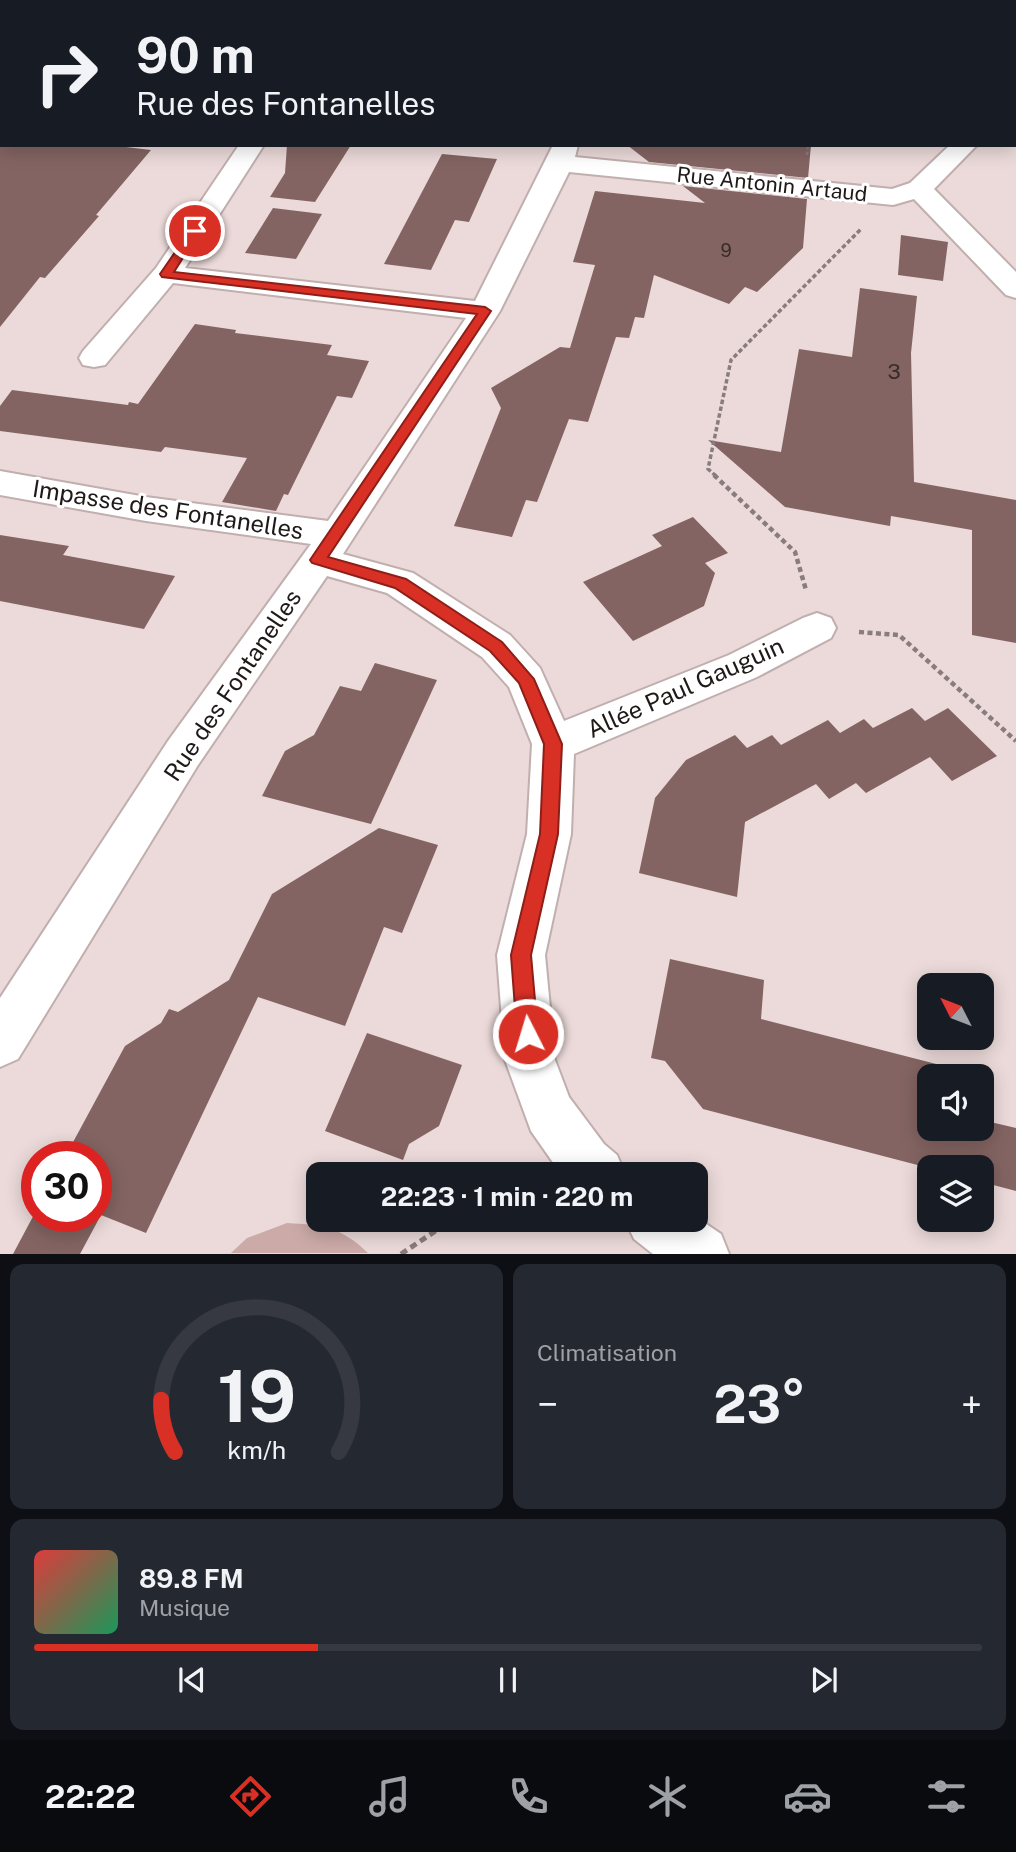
<!DOCTYPE html>
<html lang="fr">
<head>
<meta charset="utf-8">
<style>
  :root { --surface:#171b24; --page:#242831; --text:#f1f3f6; --muted:#9ea1a6; --line:#363941; --accent:#d93025 }
  body { margin:0; font-family:"Public Sans",sans-serif; background:var(--page); color:var(--text); height:100vh; display:flex; flex-direction:column; font-size:26px; white-space:nowrap }
  * { box-sizing:border-box; margin:0 }
  p { font-size:23px; color:var(--muted) }
  .icon { flex:none; width:38px; height:38px; fill:none; stroke:currentColor; stroke-width:2; stroke-linecap:round; stroke-linejoin:round }
  .map { position:relative; height:1254px; overflow:hidden }
  .drawer { display:flex; flex-direction:column; gap:10px; padding:10px; background:#0d0f14; flex:1 }
  .drawer>* { flex:none }
  .top-card { position:absolute; left:0px; top:0px; width:1017px; height:147px; box-shadow:0 4px 18px #0003; background:#171b24; color:var(--text); overflow:hidden }
  .needle { width:46px; rotate:312deg }
  .fabs { position:absolute; left:917px; top:973px; display:grid; gap:14px }
  .fabs a { display:grid; place-items:center; width:77px; height:77px; border-radius:14px; background:var(--surface); box-shadow:0 4px 18px #0003; font-size:35px }
  .speed { position:absolute; left:21px; top:1141px; display:flex; gap:14px; font-size:35px; font-weight:700; text-align:center }
  .speed>* { display:grid; place-content:center; width:91px; height:91px; border-radius:50%; background:var(--surface); box-shadow:0 4px 18px #0003; line-height:1 }
  .speed .limit { border:10px solid #d22; background:#fff; color:#111 }
  .pin { position:absolute; display:grid; place-items:center; width:60px; height:60px; color:#fff; margin:-30px; border:4px solid #fff; border-radius:50%; box-shadow:0 2px 7px #0007 }
  .me { position:absolute; width:77px; margin:-38px; rotate:355deg; stroke-linejoin:round; filter:drop-shadow(0 0 5px #0008) }
  .turn { display:flex; align-items:center; gap:24px; height:147px; padding:0 21px; font-size:32px }
  .turn .icon { width:91px; height:91px; stroke-width:2.5 }
  .turn b { display:block; font-size:49px; line-height:60px }
  .big { font-size:52px; font-weight:700; line-height:1.1 }
  .drawer .card { flex:1; display:flex; flex-direction:column; justify-content:center; gap:10px; min-width:0; padding:0 24px; border-radius:14px; background:var(--page) }
  .drawer .dial { align-items:center; gap:0 }
  .dial svg { height:182px; overflow:visible; fill:none; stroke:var(--line); stroke-width:7; stroke-linecap:round; text-anchor:middle }
  .dial text { fill:var(--text); stroke:none }
  .song { display:flex; align-items:center; gap:21px }
  .cover { width:84px; height:84px; border-radius:10px; background:linear-gradient(135deg,hsl(0 70% 55%),hsl(150 70% 35%)) }
  .played { height:7px; border-radius:4px; background:linear-gradient(90deg,var(--accent) 30%,var(--line) 30%) }
  .keys { display:flex; justify-content:space-around; direction:ltr }
  .heat { display:flex; justify-content:space-between; align-items:center; font-size:38px; direction:ltr }
  .drawer .tiles { flex:1; display:grid; gap:10px; grid-template-columns:1fr 1fr }
  .card:last-child { grid-column:span 2 }
  .trip { position:absolute; left:306px; top:1162px; width:402px; height:70px; border-radius:14px; background:var(--surface); box-shadow:0 4px 18px #0003; font-weight:700; line-height:70px; text-align:center }
  .dock { display:flex; height:112px; justify-content:space-around; align-items:center; background:#090b0e; color:var(--muted) }
  .dock .icon { width:49px; height:49px }
  .dock .active { color:var(--accent) }
  .dock b { font-size:32px; color:var(--text) }
  .map>svg:first-child { display:block }
  .green { fill:#ccaaa8 }
  .building { fill:#836462 }
  .lines { fill:none; stroke-linecap:round; stroke-linejoin:round }
  .minor-casing { stroke:#c0afae; stroke-width:4 }
  .path-far3 { stroke:#887c7c; stroke-width:2.5; stroke-dasharray:3.5 2; stroke-linecap:butt }
  .path-far2 { stroke:#887c7c; stroke-width:3.5; stroke-dasharray:4.5 2.5; stroke-linecap:butt }
  .path-far1 { stroke:#887c7c; stroke-width:4.5; stroke-dasharray:5 3.5; stroke-linecap:butt }
  .path { stroke:#887c7c; stroke-width:5; stroke-dasharray:7 4.5; stroke-linecap:butt }
  .minor { fill:#fff; fill-rule:evenodd }
  .route { fill:#d93025; stroke:#8d1f18; stroke-width:2 }
  .labels { text-anchor:middle; dominant-baseline:central; stroke-width:6; stroke-linejoin:round; paint-order:stroke }
  .far-number-label { font-size:18px; fill:#382c2b }
  .far-street-label { font-size:21px; fill:#1f1919; stroke:#fff }
  .number-label { font-size:21px; fill:#382c2b }
  .street-label { font-size:24px; fill:#1f1919; stroke:#fff }
</style>
</head>
<body>
<div class="map">
<svg width="1016" height="1254" viewBox="0 0 1016 1254">
  <rect width="100%" height="100%" fill="#ebdad9"/>
  <!-- green -->
  <path class="green" d="M 287,1223 C 323,1225 341,1227 368,1253 L 231,1253 L 247,1238 Z"/>
  <!-- building -->
  <path class="building" d="M 0,145 L 109,145 L 151,150 L 96,215 L 99,216 L 45,278 L 40,277 L 0,327 Z
    M 287,145 L 351,145 L 315,202 L 270,197 L 285,173 Z
    M 627,145 L 811,145 L 808,178 L 649,162 Z
    M 442,154 L 497,159 L 469,222 L 455,220 L 431,270 L 384,264 Z
    M 683,186 L 807,199 L 803,248 L 757,292 L 745,287 L 729,304 L 654,275 L 644,318 L 635,317 L 629,338 L 616,337 L 588,422 L 569,419 L 537,502 L 526,500 L 512,537 L 454,526 L 501,408 L 491,388 L 560,347 L 570,348 L 595,265 L 573,262 L 595,191 L 705,203 Z
    M 273,208 L 322,214 L 296,259 L 245,253 Z
    M 901,235 L 948,242 L 943,281 L 898,275 Z
    M 860,288 L 917,296 L 911,353 L 914,482 L 1016,500 L 1016,643 L 972,635 L 972,530 L 891,516 L 890,526 L 785,507 L 708,440 L 781,452 L 799,349 L 852,357 Z
    M 195,324 L 236,330 L 235,333 L 332,345 L 327,355 L 369,361 L 352,398 L 337,396 L 288,495 L 284,494 L 276,511 L 222,502 L 247,458 L 165,447 L 161,452 L 0,431 L 0,406 L 12,390 L 128,405 L 129,402 L 138,404 Z
    M 693,517 L 728,553 L 705,563 L 715,573 L 704,606 L 633,641 L 583,582 L 662,546 L 652,535 Z
    M 0,535 L 69,546 L 63,555 L 175,576 L 144,629 L 0,601 Z
    M 375,663 L 437,680 L 371,824 L 262,796 L 285,751 L 314,735 L 340,686 L 361,691 Z
    M 912,708 L 925,721 L 948,708 L 997,756 L 952,781 L 930,757 L 866,793 L 856,783 L 829,799 L 816,784 L 745,822 L 737,897 L 639,873 L 655,798 L 686,760 L 735,735 L 747,748 L 772,735 L 781,745 L 828,720 L 840,733 L 864,719 L 873,728 Z
    M 379,828 L 438,845 L 402,933 L 384,927 L 345,1026 L 258,997 L 146,1233 L 101,1215 L 80,1254 L 13,1254 L 37,1209 L 37,1216 L 96,1216 L 96,1157 L 65,1157 L 125,1046 L 161,1023 L 169,1009 L 178,1012 L 229,980 L 272,894 Z
    M 670,959 L 764,980 L 761,1019 L 948,1067 L 948,1076 L 929,1076 L 929,1129 L 982,1129 L 982,1120 L 1016,1128 L 1016,1191 L 982,1182 L 982,1167 L 929,1168 L 703,1109 L 665,1061 L 651,1058 Z
    M 367,1033 L 462,1065 L 439,1126 L 409,1144 L 403,1160 L 325,1131 Z"/>
  <g class="lines">
    <!-- minor casing -->
    <g class="minor-casing">
      <path id="minor" d="M 46,0 L 66,0 L 45,2 Z
        M 603,0 L 623,0 L 602,2 Z
        M 2,50 L 2,65 L 0,66 L 0,51 Z
        M 1016,87 L 1016,102 L 1015,102 L 1015,87 Z
        M 239,145 L 264,145 L 185,268 L 475,301 L 553,145 L 578,145 L 575,157 L 892,189 L 910,183 L 950,145 L 977,145 L 934,189 L 1016,272 L 1016,298 L 1006,295 L 914,199 L 893,205 L 569,172 L 500,311 L 343,554 L 413,573 L 510,635 L 540,668 L 564,721 L 729,655 L 803,618 L 817,613 L 831,618 L 836,628 L 831,638 L 757,677 L 574,754 L 571,834 L 545,955 L 555,1060 L 569,1097 L 604,1144 L 617,1155 L 625,1174 L 561,1174 L 531,1131 L 505,1060 L 497,955 L 527,834 L 532,744 L 509,687 L 482,657 L 387,593 L 327,576 L 198,765 L 18,1059 L 0,1067 L 0,998 L 168,741 L 311,544 L 146,521 L 0,495 L 0,471 L 146,497 L 328,521 L 466,318 L 173,283 L 105,365 L 94,367 L 83,365 L 79,358 L 83,351 L 156,268 Z
        M 696,1217 L 721,1234 L 729,1254 L 653,1254 L 634,1239 L 625,1220 L 696,1220 Z"/>
    </g>
    <!-- path-far3 -->
    <path class="path-far3" d="M 987,0 L 991,2
      M 807,155 L 808,145"/>
    <!-- path-far2 -->
    <path class="path-far2" d="M 716,476 L 708,469 L 731,360 L 862,228"/>
    <!-- path-far1 -->
    <path class="path-far1" d="M 714,475 L 795,552 L 806,590
      M 859,632 L 899,635 L 1016,741"/>
    <!-- path -->
    <path class="path" d="M 401,1254 L 452,1220"/>
    <!-- minor -->
    <use href="#minor" class="minor"/>
  </g>
  <!-- route -->
  <path class="route" d="M 195,228 L 200,231 L 174,272 L 485,307 L 491,311 L 328,557 L 406,579 L 502,642 L 534,679 L 562,744 L 558,834 L 531,955 L 538,1034 L 535,1041 L 528,1044 L 520,1041 L 517,1034 L 511,955 L 540,834 L 544,744 L 519,683 L 490,651 L 395,588 L 312,563 L 310,560 L 477,314 L 162,277 L 160,274 L 191,229 Z"/>
  <g class="labels">
    <!-- far-number labels -->
    <g class="far-number-label">
      <text x="726" y="250">9</text>
    </g>
    <!-- far-street labels -->
    <g class="far-street-label">
      <text transform="translate(772 184) rotate(6)">Rue Antonin Artaud</text>
    </g>
    <!-- number labels -->
    <g class="number-label">
      <text x="894" y="371">3</text>
    </g>
    <!-- street labels -->
    <g class="street-label">
      <text transform="translate(168 509) rotate(9)">Impasse des Fontanelles</text>
      <text transform="translate(232 685) rotate(-56)">Rue des Fontanelles</text>
      <text transform="translate(685 687) rotate(-24)">Allée Paul Gauguin</text>
    </g>
  </g>
</svg>
<div class="fabs">
<a><svg class="needle" viewBox="-14 -14 28 28"><path d="M0-13l5 13h-10z" fill="#e53935"/><path d="M0 13l5-13h-10z" fill="#9ea1a6"/></svg></a>
<a><svg class="icon" aria-label="sound" viewBox="0 0 24 24"><path d="M4 9h4l5-4v14l-5-4H4zM17 9q2 3 0 6"/></svg></a>
<a><svg class="icon" aria-label="layers" viewBox="0 0 24 24"><path d="M12 4l9 5-9 5-9-5zM3 14l9 5 9-5"/></svg></a>
</div>
<div class="speed"><div class="limit">30</div></div>
<div class="pin" style="left:195px;top:231px;background:#d93025"><svg class="icon" aria-label="arrive" viewBox="0 0 24 24"><path d="M6 21V4h12l-3 4 3 4H6"/></svg></div>
<svg class="me" style="left:528px;top:1034px" viewBox="-20 -20 40 40"><circle r="17" fill="#d93025" stroke="#fff" stroke-width="3"/><path d="M0-11L8 9 0 5-8 9z" fill="#fff"/></svg>
<div class="trip">22:23 · 1 min · 220 m</div>
<div class="top-card">
<div class="turn"><svg class="icon" aria-label="right" viewBox="0 0 24 24"><path d="M7 20v-9h11M14 6l5 5-5 5"/></svg><div><b>90 m</b>Rue des Fontanelles</div></div>
</div>
</div>
<section class="drawer">
<div class="tiles">
<div class="card dial"><svg viewBox="0 0 100 80">
<path d="M14 69A42 42 0 1 1 86 69"/>
<path d="M14 69A42 42 0 0 1 8 46" stroke="#d93025"/>
<text x="50" y="56" font-size="32" font-weight="700">19</text>
<text x="50" y="72" font-size="11">km/h</text>
</svg></div>
<div class="card"><p>Climatisation</p>
<div class="heat"><a>−</a><b class="big">23°</b><a>+</a></div>
</div>
<div class="card">
<div class="song"><i class="cover"></i><div><b>89.8 FM</b><p>Musique</p></div></div>
<div class="played"></div>
<div class="keys"><svg class="icon" aria-label="previous" viewBox="0 0 24 24"><path d="M18 5L8 12l10 7zM5 5v14"/></svg><svg class="icon" aria-label="pause" viewBox="0 0 24 24"><path d="M8 5v14M16 5v14"/></svg><svg class="icon" aria-label="next" viewBox="0 0 24 24"><path d="M6 5l10 7-10 7zM19 5v14"/></svg></div>
</div>
</div>
</section>
<nav class="dock">
<b>22:22</b>
<svg class="icon active" aria-label="directions" viewBox="0 0 24 24"><path d="M12 3l9 9-9 9-9-9zM9 14v-3h6M13 9l2 2-2 2"/></svg>
<svg class="icon" aria-label="music" viewBox="0 0 24 24"><path d="M9 18V5l10-2v13"/><circle cx="6" cy="18" r="3"/><circle cx="16" cy="16" r="3"/></svg>
<svg class="icon" aria-label="phone" viewBox="0 0 24 24"><path d="M5 4h4l2 5-3 2q2 4 5 5l2-3 5 2v4C11 20 4 13 5 4z"/></svg>
<svg class="icon" aria-label="climate" viewBox="0 0 24 24"><path d="M12 3v18M4 7l16 10M4 17L20 7"/></svg>
<svg class="icon" aria-label="car" viewBox="0 0 24 24"><path d="M5 17H2v-5l4-1 3-4h7l3 4 3 1v5h-3M9 17h6M6 11h13"/><circle cx="7" cy="17" r="2"/><circle cx="17" cy="17" r="2"/></svg>
<svg class="icon" aria-label="filters" viewBox="0 0 24 24"><path d="M4 7h16M4 17h16"/><circle cx="9" cy="7" r="2"/><circle cx="15" cy="17" r="2"/></svg>
</nav>
</body>
</html>
